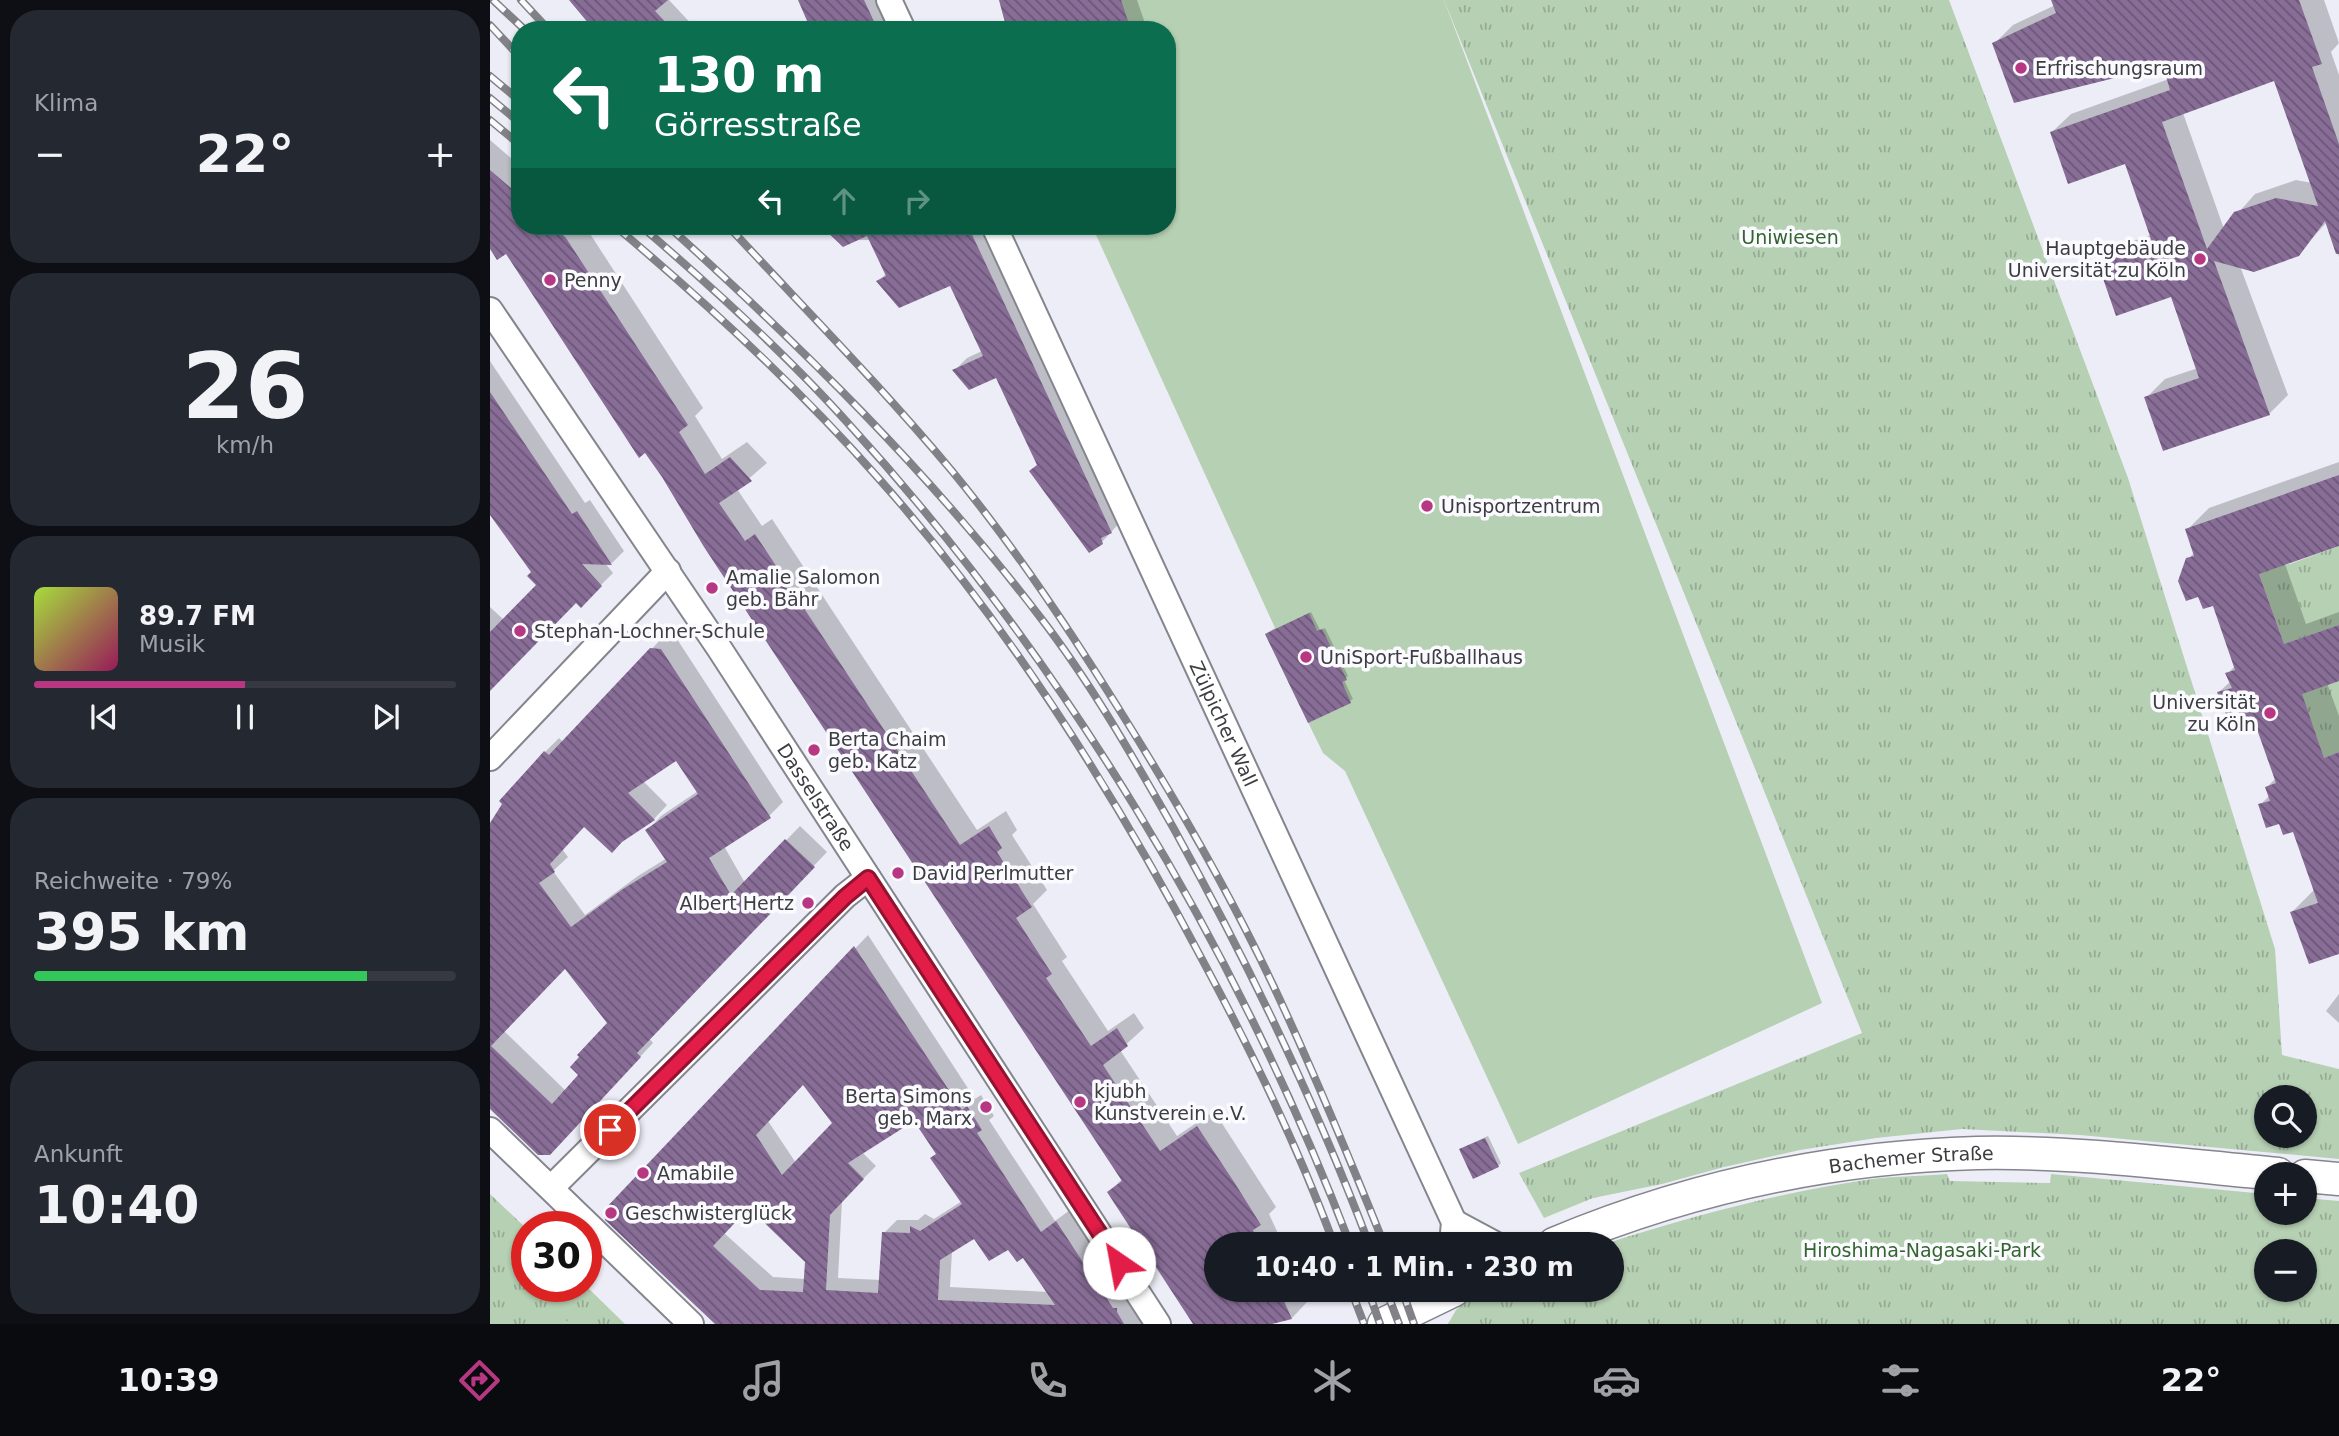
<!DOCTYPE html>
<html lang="de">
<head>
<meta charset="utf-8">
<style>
  :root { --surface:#171b24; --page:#242831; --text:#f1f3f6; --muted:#9ea1a6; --line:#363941; --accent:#b83783 }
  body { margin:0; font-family:"DejaVu Sans",sans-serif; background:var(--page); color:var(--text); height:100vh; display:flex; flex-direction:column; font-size:26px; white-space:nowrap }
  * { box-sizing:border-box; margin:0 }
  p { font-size:23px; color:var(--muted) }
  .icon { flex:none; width:38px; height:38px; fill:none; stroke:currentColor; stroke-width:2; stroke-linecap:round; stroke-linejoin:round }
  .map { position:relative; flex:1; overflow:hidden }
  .drawer { display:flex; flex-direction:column; gap:10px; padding:10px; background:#0d0f14; width:490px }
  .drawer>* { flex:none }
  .top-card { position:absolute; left:21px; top:21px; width:665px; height:214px; border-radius:28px; box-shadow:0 2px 5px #0004; background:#0b6e4f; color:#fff; overflow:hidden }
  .buttons { position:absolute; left:1764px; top:1085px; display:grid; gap:14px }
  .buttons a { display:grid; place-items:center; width:63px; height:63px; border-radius:50%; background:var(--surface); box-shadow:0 2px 5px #0004; font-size:35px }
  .speed { position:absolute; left:21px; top:1211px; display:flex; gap:14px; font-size:35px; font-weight:700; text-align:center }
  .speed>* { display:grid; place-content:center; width:91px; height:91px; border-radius:50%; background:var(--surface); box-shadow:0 2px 5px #0004; line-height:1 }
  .speed .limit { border:10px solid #d22; background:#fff; color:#111 }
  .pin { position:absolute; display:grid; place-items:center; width:60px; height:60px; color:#fff; margin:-30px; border:4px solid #fff; border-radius:50%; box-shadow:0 2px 7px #0007 }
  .me { position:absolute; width:77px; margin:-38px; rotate:327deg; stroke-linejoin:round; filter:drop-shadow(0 0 5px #0008) }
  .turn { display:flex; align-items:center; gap:24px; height:147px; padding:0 28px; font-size:32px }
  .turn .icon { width:91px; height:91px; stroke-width:2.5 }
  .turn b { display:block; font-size:49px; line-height:60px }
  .lanes { display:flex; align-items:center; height:66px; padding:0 28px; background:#0003; justify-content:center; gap:35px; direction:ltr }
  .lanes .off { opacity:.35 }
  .big { font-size:52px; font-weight:600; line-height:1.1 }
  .drawer .card { flex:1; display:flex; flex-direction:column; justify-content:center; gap:10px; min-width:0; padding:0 24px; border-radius:28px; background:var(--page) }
  .drawer .dial { align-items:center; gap:0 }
  .dial b { font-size:91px; line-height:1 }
  .song { display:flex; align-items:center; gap:21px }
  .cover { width:84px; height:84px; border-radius:10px; background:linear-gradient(135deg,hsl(80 70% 55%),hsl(330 70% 35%)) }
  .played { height:7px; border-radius:4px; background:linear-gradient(90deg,var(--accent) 50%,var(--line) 50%) }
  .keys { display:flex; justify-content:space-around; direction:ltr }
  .heat { display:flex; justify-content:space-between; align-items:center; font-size:38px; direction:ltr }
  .charge { height:10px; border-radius:5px; background:linear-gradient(90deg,#34c759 79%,var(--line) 0) }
  .trip { position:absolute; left:714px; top:1232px; width:420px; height:70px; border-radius:35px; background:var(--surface); box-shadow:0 2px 5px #0004; font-weight:600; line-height:70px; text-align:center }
  .tab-bar { display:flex; height:112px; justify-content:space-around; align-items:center; background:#090b0e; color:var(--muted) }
  .tab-bar .icon { width:49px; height:49px }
  .tab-bar .on { color:var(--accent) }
  .tab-bar b { font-size:32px; color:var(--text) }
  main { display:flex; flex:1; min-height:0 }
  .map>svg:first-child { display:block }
  .park { fill:url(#park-tufts); fill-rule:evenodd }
  .garden { fill:#b6d0b3 }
  .shadow { fill:#0003; fill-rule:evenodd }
  .building { fill:url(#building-back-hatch); fill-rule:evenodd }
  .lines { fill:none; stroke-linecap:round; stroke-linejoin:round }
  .minor-casing { stroke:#85858e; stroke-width:28 }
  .major-casing { stroke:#85858e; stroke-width:35 }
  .minor { stroke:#fff; stroke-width:24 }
  .major { stroke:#fff; stroke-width:32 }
  .rail-casing { stroke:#818187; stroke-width:8 }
  .rail { stroke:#fbfbff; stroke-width:5; stroke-dasharray:16; stroke-linecap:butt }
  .route-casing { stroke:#92132f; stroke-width:18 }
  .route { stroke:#e11d48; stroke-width:12 }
  .poi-dot { fill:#b83783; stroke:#fbfbff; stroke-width:2.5 }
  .labels { text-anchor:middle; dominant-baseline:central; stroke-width:7; stroke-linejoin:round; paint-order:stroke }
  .poi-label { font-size:19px; fill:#3c3d40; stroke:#fbfbff; text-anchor:start }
  .park-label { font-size:19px; fill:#33652f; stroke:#fbfbff }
  .street-label { font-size:19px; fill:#3c3d40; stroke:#fbfbff }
</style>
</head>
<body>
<main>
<section class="drawer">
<div class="card"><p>Klima</p>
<div class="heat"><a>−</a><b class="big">22°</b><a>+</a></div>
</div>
<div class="card dial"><b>26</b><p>km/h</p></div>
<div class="card">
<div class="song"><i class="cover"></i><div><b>89.7 FM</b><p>Musik</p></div></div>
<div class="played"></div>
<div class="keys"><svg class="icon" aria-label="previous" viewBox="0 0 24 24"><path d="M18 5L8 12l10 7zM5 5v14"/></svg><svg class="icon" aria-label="pause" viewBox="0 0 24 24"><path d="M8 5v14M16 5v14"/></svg><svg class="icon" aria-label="next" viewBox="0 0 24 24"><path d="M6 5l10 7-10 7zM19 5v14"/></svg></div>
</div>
<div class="card"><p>Reichweite · 79%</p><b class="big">395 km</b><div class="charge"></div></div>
<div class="card"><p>Ankunft</p><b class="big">10:40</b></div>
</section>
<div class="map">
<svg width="1849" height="1324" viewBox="0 0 1849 1324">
  <defs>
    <pattern id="park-tufts" width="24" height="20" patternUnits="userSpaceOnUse" patternTransform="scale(1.75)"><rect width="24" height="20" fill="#b6d0b3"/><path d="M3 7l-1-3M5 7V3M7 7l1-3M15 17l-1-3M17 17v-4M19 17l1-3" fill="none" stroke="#95aa93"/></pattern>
    <pattern id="building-back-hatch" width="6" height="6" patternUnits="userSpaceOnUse" patternTransform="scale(1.75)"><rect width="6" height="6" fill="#886d97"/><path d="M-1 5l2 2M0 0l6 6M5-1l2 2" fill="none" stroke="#6a5676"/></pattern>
  </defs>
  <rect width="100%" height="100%" fill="#ededf7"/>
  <!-- park -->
  <path class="park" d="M 954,0 L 1459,0 L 1638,478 L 1785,949 L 1792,1055 L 1849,1069 L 1849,1159 L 1590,1135 L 1472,1129 L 1386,1138 L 1310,1150 L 1234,1167 L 1172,1184 L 1103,1198 L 1054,1218 L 1029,1173 L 1372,1033 ZM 1776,1097 L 1815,1097 L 1815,1136 L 1776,1136 Z
    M 1849,546 L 1849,625 L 1794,644 L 1767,568 L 1800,564 Z
    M 1849,681 L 1849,752 L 1834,758 L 1809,687 Z
    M 1457,1174 L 1460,1181 L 1560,1183 L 1561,1174 L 1776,1194 L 1776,1213 L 1815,1213 L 1815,1198 L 1849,1201 L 1849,1324 L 958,1324 L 966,1310 L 977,1300 L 999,1290 L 1122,1290 L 1122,1244 L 1115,1244 C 1202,1216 1292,1192 1382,1179 C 1407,1176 1433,1176 1457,1174 ZM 1815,1251 L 1815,1290 L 1776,1290 L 1776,1251 Z
    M 0,1194 L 37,1229 L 37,1286 L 96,1286 L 135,1324 L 0,1324 Z"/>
  <!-- garden -->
  <path class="garden" d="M 509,0 L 954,0 L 1332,1003 L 1028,1144 L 855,771 L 833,753 L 775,634 L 785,628 L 602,226 L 677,226 L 677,30 L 517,30 Z
    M 62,1308 L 80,1324 L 47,1324 Z"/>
  <!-- shadow -->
  <path class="shadow" d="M 88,0 L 179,0 L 207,30 L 140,30 Z
    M 310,0 L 392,0 L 405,30 L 323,30 Z
    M 511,0 L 647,0 L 657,29 L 518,30 Z
    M 1576,0 L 1834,0 L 1849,43 L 1841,52 L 1849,75 L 1849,257 L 1837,222 L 1808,254 L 1750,266 L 1798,395 L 1779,414 L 1656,398 L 1675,379 L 1708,368 L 1682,294 L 1610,265 L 1628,246 L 1661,235 L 1636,161 L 1562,132 L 1581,114 L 1679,79 L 1674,63 L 1504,44 L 1523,25 ZM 1785,79 L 1822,183 L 1806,180 L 1765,194 L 1734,229 L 1693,113 Z
    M 0,140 L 30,166 L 30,226 L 95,226 L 213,408 L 205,416 L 232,459 L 257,442 L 277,463 L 247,489 L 272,526 L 282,519 L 487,830 L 516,811 L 527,830 L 522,835 L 557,890 L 543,904 L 577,957 L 572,961 L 618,1031 L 644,1013 L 654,1028 L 630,1050 L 687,1136 L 724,1111 L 786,1207 L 779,1214 L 793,1244 L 726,1244 L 726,1290 L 813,1290 L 818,1301 L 802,1318 L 775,1324 L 705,1324 L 619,1192 L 632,1179 L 173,476 L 17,252 L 0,246 Z
    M 334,226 L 496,226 L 633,519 L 612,542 L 549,463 L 507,375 L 465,370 L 477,358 L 492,351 L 461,283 L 388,281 L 397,273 L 382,240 L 364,240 L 353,245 Z
    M 0,361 L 95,503 L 100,500 L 134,551 L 122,563 L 115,563 L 123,573 L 103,593 L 86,600 L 0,689 L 0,607 L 14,620 L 49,585 L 43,572 L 0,511 Z
    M 1849,462 L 1849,544 L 1795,564 L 1816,624 L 1849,612 L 1849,679 L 1837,683 L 1849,716 L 1849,952 L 1802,912 L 1825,889 L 1804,830 L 1770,805 L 1780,795 L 1777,787 L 1786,778 L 1764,716 L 1749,708 L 1729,692 L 1741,681 L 1737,674 L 1746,665 L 1724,603 L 1698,559 L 1705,552 L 1697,530 L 1719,508 Z
    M 821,612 L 830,630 L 835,628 L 858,676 L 854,680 L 863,699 L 860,701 L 777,634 Z
    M 175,635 L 185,636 L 293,802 L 279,816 L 234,846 L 255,883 L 310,826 L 337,852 L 159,1038 L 163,1043 L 73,1139 L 0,1107 L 0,825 L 14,804 L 11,801 L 55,752 L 69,738 L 73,742 ZM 186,758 L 208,791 L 171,816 L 158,830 L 177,858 L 148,876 L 95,915 L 63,871 L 78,857 L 72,849 L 95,825 L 164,819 L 177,805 L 153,781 ZM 76,967 L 120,1024 L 91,1075 L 76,1091 L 14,1031 Z
    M 378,935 L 485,1099 L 491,1095 L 504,1116 L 499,1120 L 565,1221 L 580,1210 L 655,1324 L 228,1324 L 116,1211 ZM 314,1083 L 345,1124 L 306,1163 L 278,1121 ZM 424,1119 L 448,1153 L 472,1201 L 444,1219 L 435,1214 L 428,1220 L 407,1220 L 394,1233 L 391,1280 L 348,1278 L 352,1200 L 386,1166 L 372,1152 ZM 260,1206 L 317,1261 L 316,1279 L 283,1277 L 234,1233 ZM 485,1237 L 519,1247 L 534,1256 L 558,1292 L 460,1287 L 462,1251 Z
    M 1849,994 L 1849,1023 L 1836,1011 Z
    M 998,1136 L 1011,1163 L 1008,1166 L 974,1147 Z"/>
  <!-- building -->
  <path class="building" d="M 79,0 L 178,0 L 165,11 L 183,30 L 104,30 Z
    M 308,0 L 374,0 L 388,30 L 321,30 Z
    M 509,0 L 631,0 L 641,30 L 517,30 Z
    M 1561,0 L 1809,0 L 1832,64 L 1822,67 L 1849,144 L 1849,254 L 1846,254 L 1835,221 L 1809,256 L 1764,272 L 1724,261 L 1780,415 L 1673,451 L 1654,397 L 1709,378 L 1681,297 L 1626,316 L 1608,264 L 1663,245 L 1635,164 L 1578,184 L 1560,132 L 1680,90 L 1673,66 L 1524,103 L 1502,43 L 1566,13 ZM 1784,81 L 1828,206 L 1786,198 L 1744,212 L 1717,249 L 1672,122 Z
    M 0,170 L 30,196 L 30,226 L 63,226 L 76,238 L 198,425 L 189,432 L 215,474 L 240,457 L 262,481 L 229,503 L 255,541 L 265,534 L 470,845 L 499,826 L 512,848 L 507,852 L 542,907 L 526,918 L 562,974 L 556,978 L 601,1046 L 627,1028 L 638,1046 L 613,1065 L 670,1151 L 707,1126 L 746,1185 L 771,1225 L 763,1230 L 769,1244 L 726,1244 L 726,1255 L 714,1263 L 726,1281 L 726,1290 L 789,1290 L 802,1319 L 782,1324 L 703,1324 L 617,1192 L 632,1181 L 214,547 L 172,477 L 155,453 L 149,458 L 16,254 L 7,260 L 0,249 Z
    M 331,226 L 478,226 L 622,533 L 611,538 L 613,544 L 599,553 L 539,471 L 547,465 L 506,378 L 479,390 L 462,370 L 493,356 L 460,286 L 409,308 L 386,281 L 396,276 L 377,236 L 353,247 Z
    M 0,392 L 82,514 L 87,511 L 122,565 L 92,564 L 112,586 L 91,608 L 86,603 L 0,691 L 0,632 L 46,585 L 37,576 L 41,572 L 0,515 Z
    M 1849,475 L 1849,546 L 1769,574 L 1794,644 L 1849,625 L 1849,681 L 1812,694 L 1834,758 L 1849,752 L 1849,954 L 1819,964 L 1800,912 L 1828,903 L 1803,832 L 1793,835 L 1789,824 L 1776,828 L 1768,804 L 1780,801 L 1775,787 L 1786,783 L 1763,718 L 1753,722 L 1748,710 L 1736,715 L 1727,692 L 1742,688 L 1735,673 L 1745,670 L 1723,606 L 1713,609 L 1708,597 L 1696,601 L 1688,581 L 1696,558 L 1704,556 L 1695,529 Z
    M 819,613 L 827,631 L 832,629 L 857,680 L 852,682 L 861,703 L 818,723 L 775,634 Z
    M 160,648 L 171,649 L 281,818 L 219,858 L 241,895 L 295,839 L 325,867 L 147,1053 L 151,1057 L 60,1155 L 48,1155 L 0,1109 L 0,823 L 12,804 L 9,801 L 47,759 L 54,751 L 59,755 ZM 186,761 L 208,794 L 155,830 L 177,862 L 133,889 L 81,927 L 49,883 L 65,872 L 60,864 L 94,827 L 122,853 L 132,842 L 165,820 L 138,793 ZM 75,969 L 117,1023 L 87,1055 L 89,1057 L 80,1067 L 88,1075 L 62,1104 L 1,1046 Z
    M 364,946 L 472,1110 L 477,1106 L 492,1130 L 487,1133 L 551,1232 L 566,1221 L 623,1308 L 627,1308 L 627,1312 L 634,1324 L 225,1324 L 115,1220 L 114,1210 ZM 313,1085 L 342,1123 L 292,1175 L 266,1135 ZM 424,1121 L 446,1154 L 440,1158 L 472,1204 L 430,1231 L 420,1226 L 420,1233 L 392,1232 L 388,1293 L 336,1290 L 340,1215 L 374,1179 L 358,1163 ZM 259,1208 L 315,1262 L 313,1292 L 270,1290 L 223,1246 ZM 484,1239 L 499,1261 L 518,1250 L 527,1262 L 533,1258 L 565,1305 L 448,1300 L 450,1260 Z
    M 995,1138 L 1009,1167 L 983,1179 L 969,1149 Z"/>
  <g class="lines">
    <!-- minor casing -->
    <g class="minor-casing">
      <g id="minor">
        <path d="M 399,0 L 413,30"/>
        <path id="s1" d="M 504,226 L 964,1222 L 962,1244"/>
        <path id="s2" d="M 0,310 L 229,648 L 668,1324"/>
        <path d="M 0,758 L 178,571"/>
        <path d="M 0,1130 L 201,1324"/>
        <path d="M 61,1188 L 355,896 L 378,878"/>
        <path d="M 964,1222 L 1005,1244"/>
      </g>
    </g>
    <!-- major casing -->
    <g class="major-casing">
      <g id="major">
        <path d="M 1815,1176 L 1849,1179"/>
        <path id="s3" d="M 1064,1244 C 1198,1188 1342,1157 1487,1153 C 1587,1151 1689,1165 1788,1174"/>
        <path d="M 894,1324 L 964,1290"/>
      </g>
    </g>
    <!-- minor -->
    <use href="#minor" class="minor"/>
    <!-- major -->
    <use href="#major" class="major"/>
    <!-- rail casing -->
    <g class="rail-casing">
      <path id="rail" d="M 3,0 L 35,30
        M 31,0 L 59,30
        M 0,25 L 30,57
        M 0,76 L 30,101
        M 0,98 L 30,123
        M 0,120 L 30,145
        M 125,226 C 219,305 309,388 390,480 C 519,625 624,792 714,963 C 763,1054 808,1147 844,1244
        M 151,226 C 222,287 293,351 356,421 C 572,657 746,946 860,1244
        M 178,226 C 311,346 441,474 550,617 C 601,683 643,757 684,829 C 758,963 825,1101 879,1244
        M 238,226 C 313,307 391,386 462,471 C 527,550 583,635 637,722 C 690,807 740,894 783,985 C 823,1070 859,1157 894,1244
        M 861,1290 L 874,1324
        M 878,1290 L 890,1324
        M 896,1290 L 909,1324
        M 912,1290 L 924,1324"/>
    </g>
    <!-- rail -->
    <use href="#rail" class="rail"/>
  </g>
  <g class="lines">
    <!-- route casing -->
    <g class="route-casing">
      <path id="route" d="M 120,1130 L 355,897 L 378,878 L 629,1263"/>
    </g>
    <!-- route -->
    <use href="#route" class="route"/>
  </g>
  <!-- markers -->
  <g class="poi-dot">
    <circle cx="1531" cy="68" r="7"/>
    <circle cx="1710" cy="259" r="7"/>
    <circle cx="60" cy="280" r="7"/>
    <circle cx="937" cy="506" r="7"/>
    <circle cx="222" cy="588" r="7"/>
    <circle cx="30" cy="631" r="7"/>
    <circle cx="816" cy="657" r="7"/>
    <circle cx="1780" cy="713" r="7"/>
    <circle cx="324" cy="750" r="7"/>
    <circle cx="408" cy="873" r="7"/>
    <circle cx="318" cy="903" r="7"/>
    <circle cx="590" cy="1102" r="7"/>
    <circle cx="496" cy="1107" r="7"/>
    <circle cx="153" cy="1173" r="7"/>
    <circle cx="121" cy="1213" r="7"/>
  </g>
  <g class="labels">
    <!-- poi labels -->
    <g class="poi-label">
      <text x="1545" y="68">Erfrischungsraum</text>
      <text x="1696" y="248" text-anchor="end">Hauptgebäude<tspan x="1696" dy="22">Universität zu Köln</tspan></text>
      <text x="74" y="280">Penny</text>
      <text x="951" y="506">Unisportzentrum</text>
      <text x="236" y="577">Amalie Salomon<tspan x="236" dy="22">geb. Bähr</tspan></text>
      <text x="44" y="631">Stephan-Lochner-Schule</text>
      <text x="830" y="657">UniSport-Fußballhaus</text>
      <text x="1766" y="702" text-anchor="end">Universität<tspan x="1766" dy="22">zu Köln</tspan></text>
      <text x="338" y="739">Berta Chaim<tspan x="338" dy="22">geb. Katz</tspan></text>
      <text x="422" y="873">David Perlmutter</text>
      <text x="304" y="903" text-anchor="end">Albert Hertz</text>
      <text x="604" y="1091">kjubh<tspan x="604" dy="22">Kunstverein e.V.</tspan></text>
      <text x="482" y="1096" text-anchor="end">Berta Simons<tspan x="482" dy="22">geb. Marx</tspan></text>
      <text x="167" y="1173">Amabile</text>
      <text x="135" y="1213">Geschwisterglück</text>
    </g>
    <!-- park labels -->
    <g class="park-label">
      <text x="1300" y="237">Uniwiesen</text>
      <text x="1432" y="1250">Hiroshima-Nagasaki-Park</text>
    </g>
    <!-- street labels -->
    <g class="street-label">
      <text stroke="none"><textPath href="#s1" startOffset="548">Zülpicher Wall</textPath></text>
      <text stroke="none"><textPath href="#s2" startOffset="586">Dasselstraße</textPath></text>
      <text stroke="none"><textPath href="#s3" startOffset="369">Bachemer Straße</textPath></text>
    </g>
  </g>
</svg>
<div class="buttons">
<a><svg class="icon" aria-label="search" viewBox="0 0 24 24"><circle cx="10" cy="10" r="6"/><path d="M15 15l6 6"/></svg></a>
<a>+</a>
<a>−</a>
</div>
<div class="speed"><div class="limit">30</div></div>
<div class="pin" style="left:120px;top:1130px;background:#d93025"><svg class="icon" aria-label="arrive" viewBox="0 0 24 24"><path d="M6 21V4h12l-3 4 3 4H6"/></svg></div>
<svg class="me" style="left:629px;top:1263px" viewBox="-20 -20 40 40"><circle r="19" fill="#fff"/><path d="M0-13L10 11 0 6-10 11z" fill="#e11d48"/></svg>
<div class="trip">10:40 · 1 Min. · 230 m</div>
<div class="top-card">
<div class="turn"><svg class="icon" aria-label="left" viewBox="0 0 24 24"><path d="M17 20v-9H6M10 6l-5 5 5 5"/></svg><div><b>130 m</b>Görresstraße</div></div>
<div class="lanes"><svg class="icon" aria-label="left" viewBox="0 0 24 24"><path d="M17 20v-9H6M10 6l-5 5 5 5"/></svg><svg class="icon off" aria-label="ahead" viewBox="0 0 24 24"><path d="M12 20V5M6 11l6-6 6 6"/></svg><svg class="icon off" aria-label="right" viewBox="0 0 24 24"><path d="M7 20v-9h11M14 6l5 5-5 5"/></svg></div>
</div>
</div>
</main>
<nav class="tab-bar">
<b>10:39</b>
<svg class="icon on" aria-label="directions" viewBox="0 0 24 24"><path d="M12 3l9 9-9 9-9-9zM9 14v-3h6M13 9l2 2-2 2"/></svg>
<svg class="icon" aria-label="music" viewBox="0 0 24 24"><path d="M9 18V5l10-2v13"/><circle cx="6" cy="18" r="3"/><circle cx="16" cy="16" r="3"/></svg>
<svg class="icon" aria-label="phone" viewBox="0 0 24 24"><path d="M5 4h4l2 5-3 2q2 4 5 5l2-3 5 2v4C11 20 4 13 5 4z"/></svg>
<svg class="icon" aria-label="climate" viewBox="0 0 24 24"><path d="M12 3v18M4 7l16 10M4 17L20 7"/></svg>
<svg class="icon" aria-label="car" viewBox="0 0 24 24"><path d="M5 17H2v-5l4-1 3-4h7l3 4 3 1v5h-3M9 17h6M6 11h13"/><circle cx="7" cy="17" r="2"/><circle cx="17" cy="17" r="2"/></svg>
<svg class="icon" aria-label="filters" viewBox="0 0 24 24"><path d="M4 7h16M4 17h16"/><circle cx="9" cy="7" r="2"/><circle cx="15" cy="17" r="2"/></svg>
<b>22°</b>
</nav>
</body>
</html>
